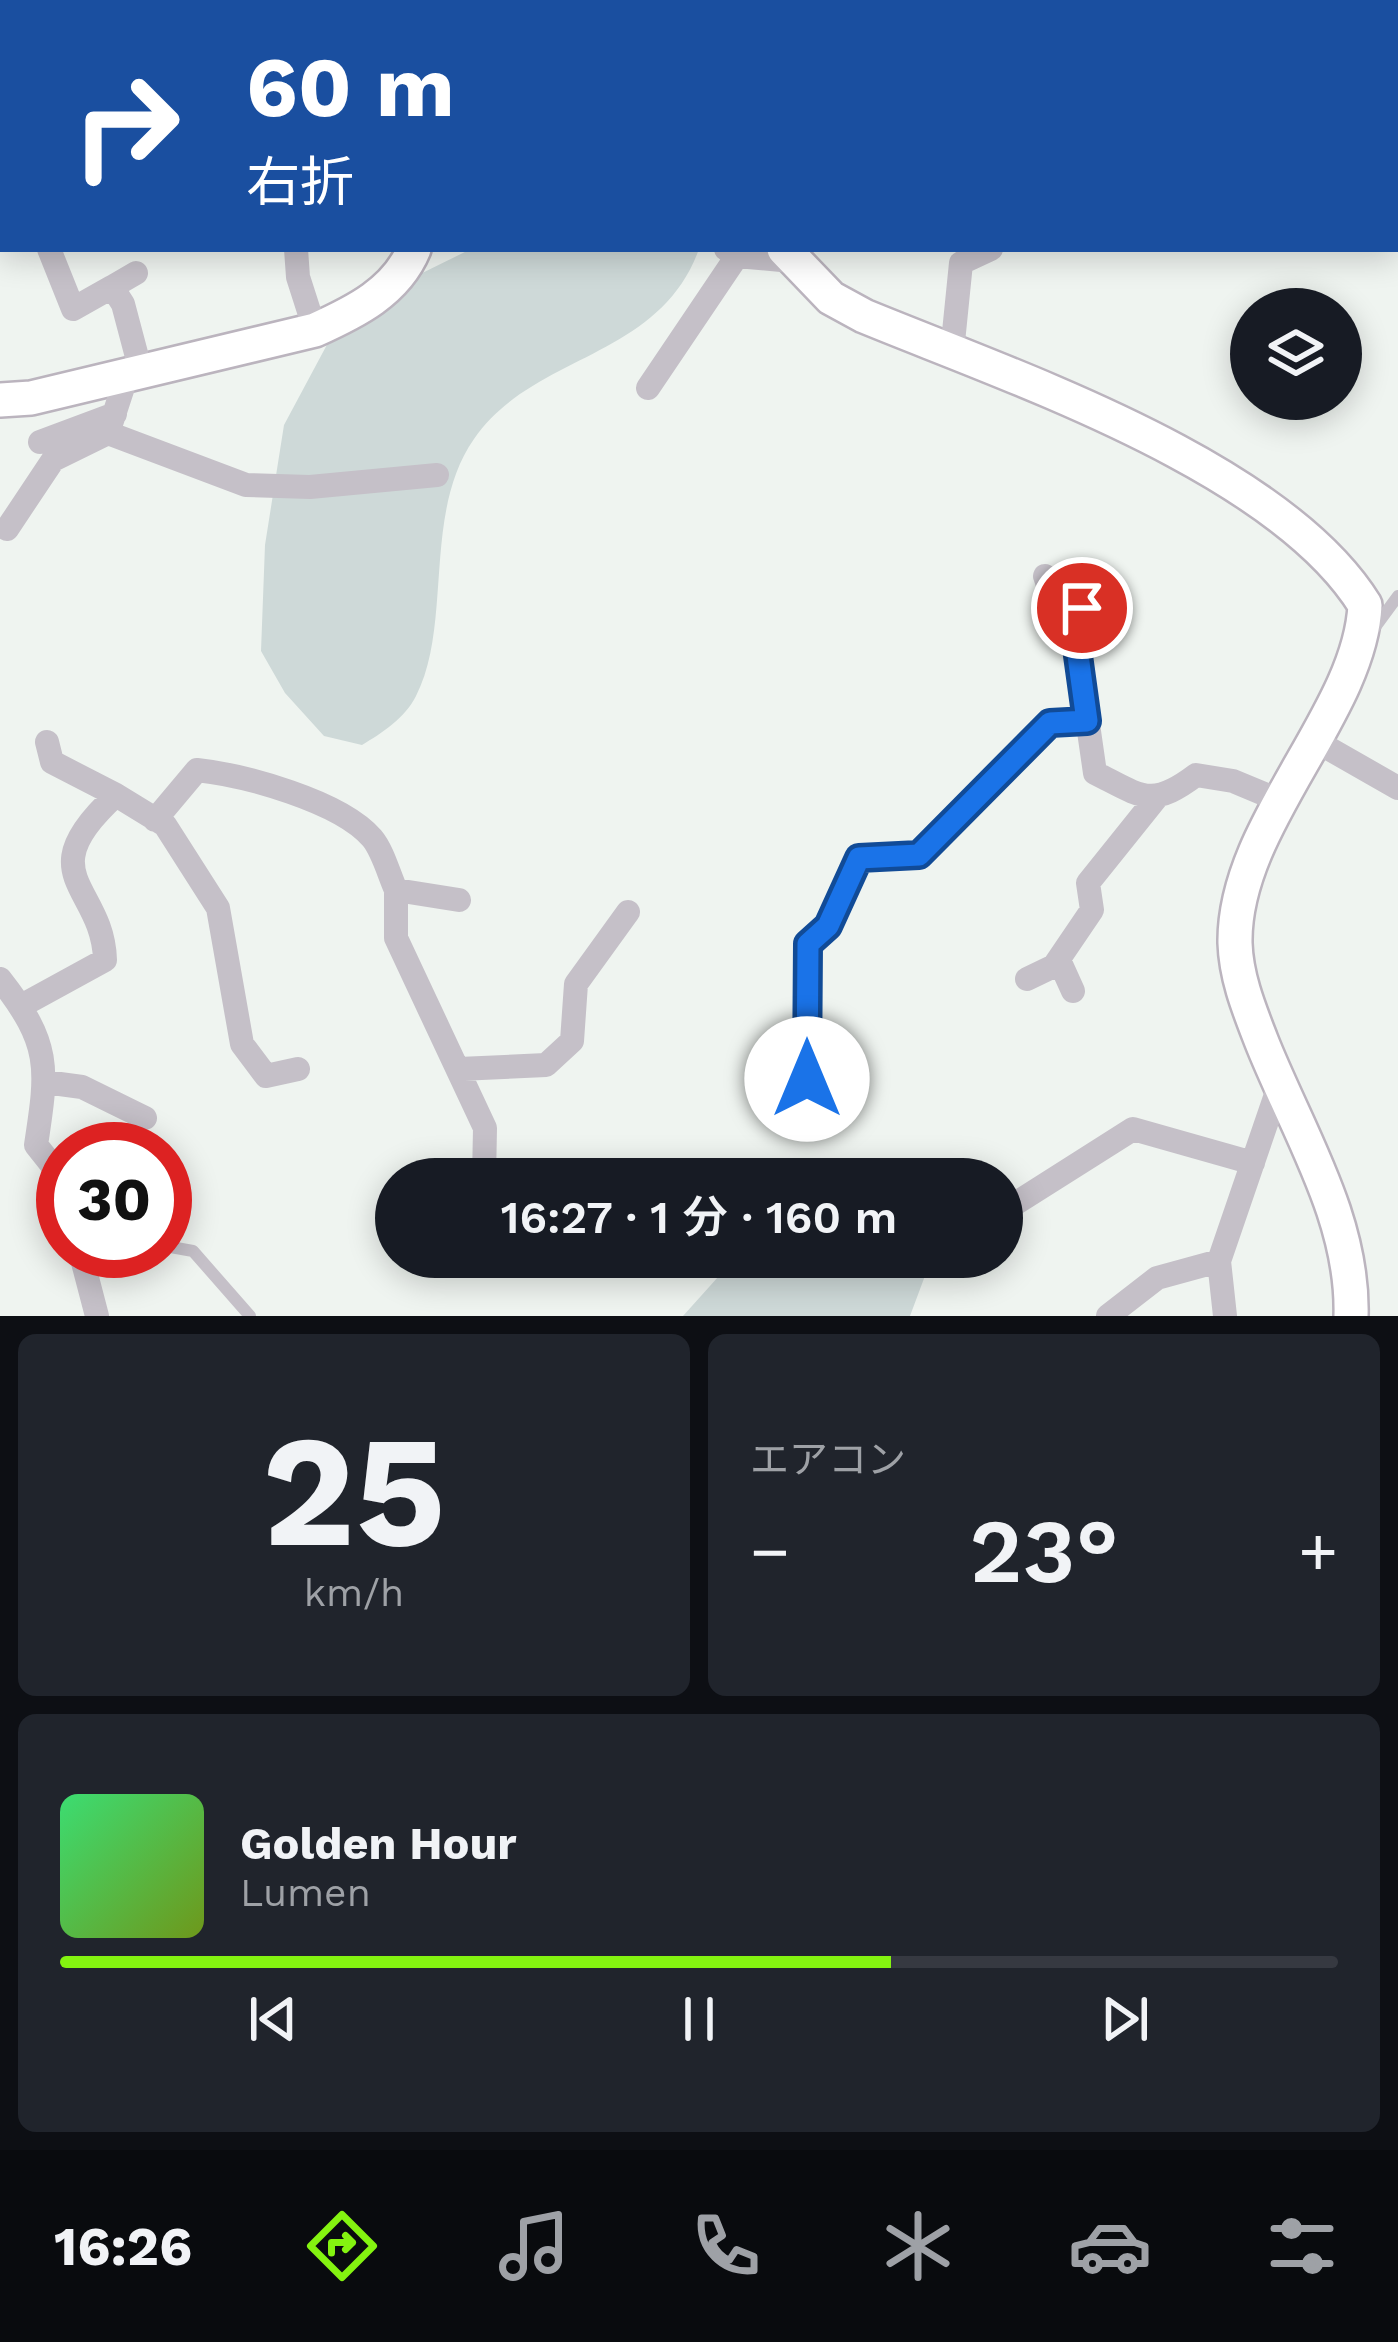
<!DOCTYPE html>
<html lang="ja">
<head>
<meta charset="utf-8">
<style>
  :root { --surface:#171b24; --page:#20242c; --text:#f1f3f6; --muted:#9ea1a6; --line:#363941; --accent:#84f310 }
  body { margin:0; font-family:"Work Sans","Noto Sans JP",sans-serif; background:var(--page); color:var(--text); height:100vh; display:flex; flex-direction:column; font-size:45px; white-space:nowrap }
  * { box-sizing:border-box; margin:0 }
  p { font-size:39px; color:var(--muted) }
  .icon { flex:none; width:66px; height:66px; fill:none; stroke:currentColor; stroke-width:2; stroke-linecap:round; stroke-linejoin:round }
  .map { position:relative; height:1316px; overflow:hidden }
  .panel { display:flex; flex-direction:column; gap:18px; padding:18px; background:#0d0f14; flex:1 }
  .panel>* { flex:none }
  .banner { position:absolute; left:0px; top:0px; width:1398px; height:252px; box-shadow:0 6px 30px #0003; background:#1a4fa0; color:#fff; overflow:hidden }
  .controls { position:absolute; left:1230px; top:288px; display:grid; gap:24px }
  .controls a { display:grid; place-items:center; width:132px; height:132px; border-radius:50%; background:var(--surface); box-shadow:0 6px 30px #0003; font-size:60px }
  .speed { position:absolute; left:36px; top:1122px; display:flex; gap:24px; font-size:60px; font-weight:700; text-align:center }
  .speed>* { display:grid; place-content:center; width:156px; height:156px; border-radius:50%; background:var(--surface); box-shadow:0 6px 30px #0003; line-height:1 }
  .speed .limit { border:18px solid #d22; background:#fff; color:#111 }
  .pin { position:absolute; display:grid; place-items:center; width:102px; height:102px; color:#fff; margin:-51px; border:6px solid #fff; border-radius:50%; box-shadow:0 3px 12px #0007 }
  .me { position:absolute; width:132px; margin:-66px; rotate:0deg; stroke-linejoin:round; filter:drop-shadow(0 0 9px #0008) }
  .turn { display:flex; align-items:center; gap:42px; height:252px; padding:0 48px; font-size:54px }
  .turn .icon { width:156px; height:156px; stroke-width:2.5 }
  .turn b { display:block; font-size:84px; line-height:102px }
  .big { font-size:90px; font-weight:600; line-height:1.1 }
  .panel .widget { flex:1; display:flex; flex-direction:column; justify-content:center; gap:18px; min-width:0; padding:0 42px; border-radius:18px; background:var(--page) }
  .panel .dial { align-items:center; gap:0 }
  .dial b { font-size:156px; line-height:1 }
  .song { display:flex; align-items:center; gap:36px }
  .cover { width:144px; height:144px; border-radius:18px; background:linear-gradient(135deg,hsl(140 70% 55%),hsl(80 70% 35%)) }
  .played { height:12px; border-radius:6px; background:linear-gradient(90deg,var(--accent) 65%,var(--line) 65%) }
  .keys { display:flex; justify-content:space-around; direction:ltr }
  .heat { display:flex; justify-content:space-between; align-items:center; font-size:66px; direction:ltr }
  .panel .tiles { flex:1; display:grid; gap:18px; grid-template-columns:1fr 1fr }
  .widget:last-child { grid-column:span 2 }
  .trip { position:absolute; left:375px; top:1158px; width:648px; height:120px; border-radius:60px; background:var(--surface); box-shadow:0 6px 30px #0003; font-weight:600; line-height:120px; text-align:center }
  .menu { display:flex; height:192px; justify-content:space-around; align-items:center; background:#090b0e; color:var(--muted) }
  .menu .icon { width:84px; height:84px }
  .menu .current { color:var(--accent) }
  .menu b { font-size:54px; color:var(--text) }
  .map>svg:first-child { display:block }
  .green { fill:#ced9d8 }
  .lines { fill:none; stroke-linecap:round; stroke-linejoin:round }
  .secondary-casing { stroke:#bbb4be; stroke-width:38 }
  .lane { stroke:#c5c0c8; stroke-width:12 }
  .street { stroke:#c5c0c8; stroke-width:24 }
  .secondary { stroke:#fff; stroke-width:33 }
  .route-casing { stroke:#114b97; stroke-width:30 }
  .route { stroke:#1a73e8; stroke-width:21 }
</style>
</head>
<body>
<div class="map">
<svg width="1398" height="1316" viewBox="0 0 1398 1316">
  <rect width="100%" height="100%" fill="#eff4f0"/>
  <!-- green -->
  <path class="green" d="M 471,249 L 699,249 C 659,360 533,353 474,439 C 422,513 453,624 416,696 C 405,718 382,733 362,745 L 324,736 L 285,693 L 261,651 L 265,545 L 284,425 L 345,311 Z
    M 736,1257 L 932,1257 L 910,1316 L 683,1316 Z"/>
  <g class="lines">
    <!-- secondary casing -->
    <g class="secondary-casing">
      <path id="secondary" d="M 645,0 L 653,3
        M 585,3 L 601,0
        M 817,3 L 820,0
        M 784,249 L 831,298 L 864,316 C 1012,377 1279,466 1365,605 C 1360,714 1233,825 1235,943 C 1236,977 1249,1009 1261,1040 C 1296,1129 1354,1218 1351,1316
        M 0,400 L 31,398 L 315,330 C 355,312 396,292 414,249"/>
    </g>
    <!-- lane -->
    <path class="lane" d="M 1370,634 L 1398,596
      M 165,1246 L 193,1251 L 250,1316
      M 82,1267 L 146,1251"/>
    <!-- street -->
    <path class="street" d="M 113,0 L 114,3
      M 1286,3 L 1289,0
      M 0,123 L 3,114
      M 49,249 L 73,309 L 112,287
      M 296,249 L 298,277 L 315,330
      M 726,249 L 737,256 L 792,261
      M 136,273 L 112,287 L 123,304 L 141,372
      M 952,352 L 961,263 L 991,249
      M 648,388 L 737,256
      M 108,433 L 246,485 L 310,487 L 437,475
      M 40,442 L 115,414
      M 7,529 L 53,460 L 108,433 L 127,375
      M 1045,576 L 1049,588 L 1082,608 L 1076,641 L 1095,773 C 1141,796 1151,809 1196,775 L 1233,781 L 1281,801
      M 1312,739 L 1398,788
      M 116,795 L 165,825 L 218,908 L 242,1044 L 266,1076 L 298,1069
      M 155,820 L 197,770 C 244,775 340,801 372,838 C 383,851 389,875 396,890 L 459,900
      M 396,890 L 396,938 L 485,1128 L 484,1179
      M 1059,960 L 1073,991
      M 0,979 C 51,1044 48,1067 36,1145 L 63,1179
      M 1027,979 L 1054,966 L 1092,910 L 1088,883 L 1157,797
      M 21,1006 L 105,960 C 103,885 27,876 116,795 L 52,762 L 47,742
      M 459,1069 L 546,1065 L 572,1041 L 576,984 L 628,912
      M 45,1082 L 82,1087 L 145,1118
      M 806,1124 L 808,944 L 828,926 L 859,858 L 919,855 L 1050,723 L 1087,721
      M 1002,1212 L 1133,1129 L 1253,1163
      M 80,1251 L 97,1316
      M 1108,1316 L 1157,1278 L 1219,1261
      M 1225,1316 L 1219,1261 L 1279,1086"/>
    <!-- secondary -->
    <use href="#secondary" class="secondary"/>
  </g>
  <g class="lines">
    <!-- route casing -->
    <g class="route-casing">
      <path id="route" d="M 807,1079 L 808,944 L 828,926 L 859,858 L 919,855 L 1050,723 L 1087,721 L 1076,641 L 1082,608"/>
    </g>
    <!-- route -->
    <use href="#route" class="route"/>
  </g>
</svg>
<div class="controls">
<a><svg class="icon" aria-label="layers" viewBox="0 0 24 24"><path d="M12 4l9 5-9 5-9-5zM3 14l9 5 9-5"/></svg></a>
</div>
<div class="speed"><div class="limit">30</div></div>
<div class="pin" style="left:1082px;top:608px;background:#d93025"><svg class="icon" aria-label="arrive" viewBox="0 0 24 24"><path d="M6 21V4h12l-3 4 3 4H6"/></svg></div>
<svg class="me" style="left:807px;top:1079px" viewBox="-20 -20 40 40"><circle r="19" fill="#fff"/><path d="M0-13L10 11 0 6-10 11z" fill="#1a73e8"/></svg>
<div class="trip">16:27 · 1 分 · 160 m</div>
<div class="banner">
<div class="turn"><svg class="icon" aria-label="right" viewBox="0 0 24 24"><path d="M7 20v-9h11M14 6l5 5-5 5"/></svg><div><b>60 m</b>右折</div></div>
</div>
</div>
<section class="panel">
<div class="tiles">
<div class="widget dial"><b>25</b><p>km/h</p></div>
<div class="widget"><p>エアコン</p>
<div class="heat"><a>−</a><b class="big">23°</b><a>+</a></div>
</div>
<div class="widget">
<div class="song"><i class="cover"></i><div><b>Golden Hour</b><p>Lumen</p></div></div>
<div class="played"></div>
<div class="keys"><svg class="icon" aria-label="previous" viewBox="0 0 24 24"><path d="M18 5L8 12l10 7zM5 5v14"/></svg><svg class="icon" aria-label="pause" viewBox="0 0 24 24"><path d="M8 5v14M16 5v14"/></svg><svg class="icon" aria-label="next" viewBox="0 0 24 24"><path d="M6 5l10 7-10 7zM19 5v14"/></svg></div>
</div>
</div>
</section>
<nav class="menu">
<b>16:26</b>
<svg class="icon current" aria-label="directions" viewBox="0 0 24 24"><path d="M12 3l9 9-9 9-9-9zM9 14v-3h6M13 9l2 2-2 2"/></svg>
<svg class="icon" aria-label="music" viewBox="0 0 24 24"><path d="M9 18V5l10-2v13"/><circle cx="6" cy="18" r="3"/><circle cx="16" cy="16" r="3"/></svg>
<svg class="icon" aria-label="phone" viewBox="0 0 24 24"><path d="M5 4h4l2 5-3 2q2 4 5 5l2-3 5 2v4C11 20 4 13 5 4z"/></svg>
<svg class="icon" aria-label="climate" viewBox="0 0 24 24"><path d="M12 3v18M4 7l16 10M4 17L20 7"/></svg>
<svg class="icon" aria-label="car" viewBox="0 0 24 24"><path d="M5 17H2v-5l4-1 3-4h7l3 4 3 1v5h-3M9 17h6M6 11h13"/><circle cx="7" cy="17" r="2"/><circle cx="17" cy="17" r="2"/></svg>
<svg class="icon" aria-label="filters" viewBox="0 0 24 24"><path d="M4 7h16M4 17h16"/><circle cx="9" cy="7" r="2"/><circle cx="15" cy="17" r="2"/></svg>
</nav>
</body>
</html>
